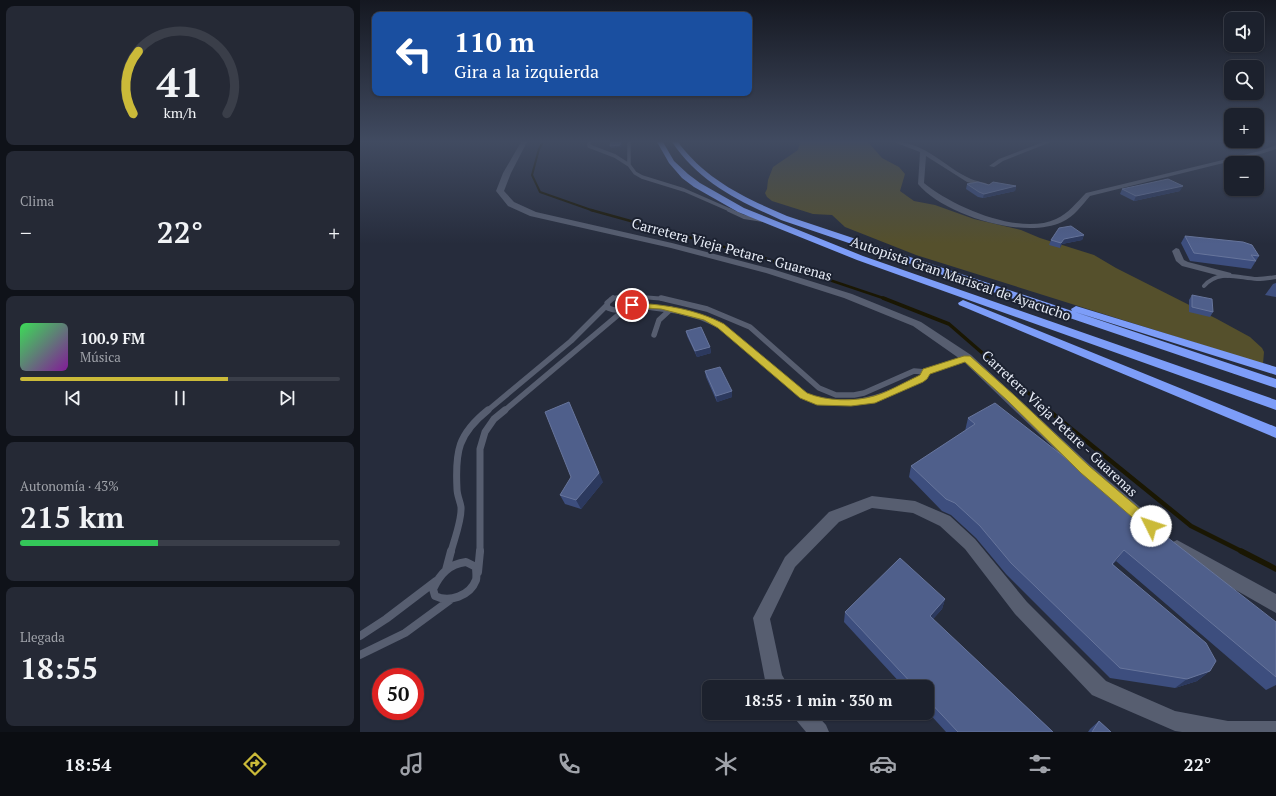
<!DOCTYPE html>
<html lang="es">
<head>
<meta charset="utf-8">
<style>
  :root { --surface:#1c212d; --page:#252935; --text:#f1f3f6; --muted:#a0a3aa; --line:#3a3e49; --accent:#cbba39 }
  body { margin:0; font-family:"PT Serif",serif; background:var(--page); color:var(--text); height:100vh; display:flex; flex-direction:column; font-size:15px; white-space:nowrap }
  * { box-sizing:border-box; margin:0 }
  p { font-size:13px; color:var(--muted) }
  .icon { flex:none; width:22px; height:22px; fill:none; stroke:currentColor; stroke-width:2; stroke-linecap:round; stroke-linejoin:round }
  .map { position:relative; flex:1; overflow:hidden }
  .details { display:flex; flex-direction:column; gap:6px; padding:6px; background:#0f1219; width:360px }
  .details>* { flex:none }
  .hud { position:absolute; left:12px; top:12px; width:380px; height:84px; border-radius:8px; box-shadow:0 1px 3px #0004,0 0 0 1px var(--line); background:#1a4fa0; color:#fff; overflow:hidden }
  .tools { position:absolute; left:864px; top:12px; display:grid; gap:8px }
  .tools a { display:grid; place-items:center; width:40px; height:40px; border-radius:8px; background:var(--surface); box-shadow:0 1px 3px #0004,0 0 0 1px var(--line); font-size:20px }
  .speed { position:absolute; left:12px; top:668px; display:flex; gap:8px; font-size:20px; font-weight:700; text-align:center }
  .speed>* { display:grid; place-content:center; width:52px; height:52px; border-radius:50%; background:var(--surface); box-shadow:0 1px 3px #0004,0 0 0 1px var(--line); line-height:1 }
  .speed .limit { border:6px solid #d22; background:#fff; color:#111 }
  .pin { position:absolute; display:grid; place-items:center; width:34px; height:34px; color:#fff; margin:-17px; border:2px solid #fff; border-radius:50%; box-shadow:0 1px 4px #0007 }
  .me { position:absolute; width:44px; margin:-22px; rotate:311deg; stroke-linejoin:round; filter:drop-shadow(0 0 3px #0008) }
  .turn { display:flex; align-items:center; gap:14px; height:84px; padding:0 16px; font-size:18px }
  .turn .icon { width:52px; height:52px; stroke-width:2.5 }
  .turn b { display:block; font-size:28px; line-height:34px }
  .big { font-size:30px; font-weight:800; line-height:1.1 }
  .details .card { flex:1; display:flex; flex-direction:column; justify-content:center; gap:6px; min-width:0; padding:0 14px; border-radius:8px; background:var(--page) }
  .details .dial { align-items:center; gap:0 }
  .dial svg { height:104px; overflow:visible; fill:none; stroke:var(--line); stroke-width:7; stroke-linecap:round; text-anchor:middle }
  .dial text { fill:var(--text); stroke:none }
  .song { display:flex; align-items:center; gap:12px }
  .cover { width:48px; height:48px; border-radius:6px; background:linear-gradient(135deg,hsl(130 70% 55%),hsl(290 70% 35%)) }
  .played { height:4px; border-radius:2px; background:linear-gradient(90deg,var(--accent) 65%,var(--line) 65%) }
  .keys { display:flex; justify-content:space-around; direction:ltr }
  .heat { display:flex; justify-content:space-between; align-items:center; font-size:22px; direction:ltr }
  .charge { height:6px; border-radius:3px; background:linear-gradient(90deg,#34c759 43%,var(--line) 0) }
  .trip { position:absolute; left:342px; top:680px; width:232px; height:40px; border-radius:8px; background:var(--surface); box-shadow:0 1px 3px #0004,0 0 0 1px var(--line); font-weight:800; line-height:40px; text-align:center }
  .menu { display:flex; height:64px; justify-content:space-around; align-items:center; background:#0b0d12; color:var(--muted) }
  .menu .icon { width:28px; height:28px }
  .menu .on { color:var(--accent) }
  .menu b { font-size:18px; color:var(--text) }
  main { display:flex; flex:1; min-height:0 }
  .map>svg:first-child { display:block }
  .green { fill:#55502c }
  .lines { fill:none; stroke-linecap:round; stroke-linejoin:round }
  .stream-far4 { stroke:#1a1703; stroke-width:2 }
  .stream-far3 { stroke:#1a1703; stroke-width:2.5 }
  .stream-far2 { stroke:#1a1703; stroke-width:3.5 }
  .stream-far1 { stroke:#1a1703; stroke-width:4.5 }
  .stream { stroke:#1a1703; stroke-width:5.5 }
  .service-far4 { stroke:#575e70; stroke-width:3.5 }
  .service-far3 { stroke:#575e70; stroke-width:4 }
  .service-far2 { stroke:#575e70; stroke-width:5.5 }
  .service-far1 { stroke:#575e70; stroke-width:7 }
  .service { stroke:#575e70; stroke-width:8 }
  .minor { fill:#575e70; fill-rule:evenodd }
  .secondary { fill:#575e70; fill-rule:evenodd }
  .motorway { fill:#7d9df8; fill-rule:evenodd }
  .wall { fill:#3d4e7e }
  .shaded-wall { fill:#2c395e }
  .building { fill:#4f5f8b; stroke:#67759c }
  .route { fill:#cbba39; stroke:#847925 }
  .labels { text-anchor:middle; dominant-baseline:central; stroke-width:4; stroke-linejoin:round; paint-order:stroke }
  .street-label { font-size:14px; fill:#e7ecf6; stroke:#1c2231 }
</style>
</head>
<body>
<main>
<section class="details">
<div class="card dial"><svg viewBox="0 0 100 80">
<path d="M14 69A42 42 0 1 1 86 69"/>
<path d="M14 69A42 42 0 0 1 18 21" stroke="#cbba39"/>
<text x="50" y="56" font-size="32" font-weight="700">41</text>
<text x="50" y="72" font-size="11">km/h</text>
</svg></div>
<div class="card"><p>Clima</p>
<div class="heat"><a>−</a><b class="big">22°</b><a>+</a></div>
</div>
<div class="card">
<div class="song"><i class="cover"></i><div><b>100.9 FM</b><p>Música</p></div></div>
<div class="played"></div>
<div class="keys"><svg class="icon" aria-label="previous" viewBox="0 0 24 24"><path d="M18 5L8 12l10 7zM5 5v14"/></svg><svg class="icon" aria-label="pause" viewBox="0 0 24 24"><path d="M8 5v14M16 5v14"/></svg><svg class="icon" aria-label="next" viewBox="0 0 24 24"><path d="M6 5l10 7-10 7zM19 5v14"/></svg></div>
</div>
<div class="card"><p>Autonomía · 43%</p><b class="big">215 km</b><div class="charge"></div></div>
<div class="card"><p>Llegada</p><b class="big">18:55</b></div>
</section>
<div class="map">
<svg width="916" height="732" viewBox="0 0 916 732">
  <rect width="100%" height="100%" fill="#262c3c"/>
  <!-- green -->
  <path class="green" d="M 440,142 L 508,142 L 522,158 L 539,167 L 545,174 L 540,191 L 554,201 L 575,205 L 614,219 L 661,230 L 680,238 L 734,255 L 756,268 L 857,319 L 890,337 L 902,348 L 904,352 L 903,364 L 556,255 L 485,227 L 472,215 L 453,214 L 412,201 L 407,197 L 405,193 L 407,189 L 408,180 L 413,167 L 438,150 Z"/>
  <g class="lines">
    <!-- stream-far4 -->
    <path class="stream-far4" d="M 183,142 L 179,149 L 172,175 L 180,192 L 234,211"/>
    <!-- stream-far3 -->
    <path class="stream-far3" d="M 231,210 L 404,258 L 526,299"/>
    <!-- stream-far2 -->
    <path class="stream-far2" d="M 523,298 L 589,324 L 689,411"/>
    <!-- stream-far1 -->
    <path class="stream-far1" d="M 688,410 L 831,526 L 883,552"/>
    <!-- stream -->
    <path class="stream" d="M 881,551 L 916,569"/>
    <!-- service-far4 -->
    <path class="service-far4" d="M 229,142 L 229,146 L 255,156 L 269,165 L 275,173 L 282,177 L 324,190 L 372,211
      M 269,142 L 269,165"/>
    <!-- service-far3 -->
    <path class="service-far3" d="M 369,210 L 384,217 L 403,220
      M 844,286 C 859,269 878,278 897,279 C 903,279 910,278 916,277
      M 269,296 L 306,299
      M 251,299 L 265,295 L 272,299"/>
    <!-- service-far2 -->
    <path class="service-far2" d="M 253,298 L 247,303 L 248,308 C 257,312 270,311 273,300 L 270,298
      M 301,298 L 347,309 L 390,327 L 459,388 L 476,395 L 494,395 L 504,393 L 554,371 L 566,372 L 607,358
      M 272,305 L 318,311 L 340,317 L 361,326 L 443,395 C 490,411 517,399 560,380 L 564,377 L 566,372
      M 294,335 L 299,320 L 311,309
      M 127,411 L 211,341 L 246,306
      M 144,411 L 264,310"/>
    <!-- service-far1 -->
    <path class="service-far1" d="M 91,552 C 94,540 102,520 101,507 C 100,501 97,495 97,489 C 95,451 98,434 128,410
      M 120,552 L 120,449 L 125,432 L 134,419 L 145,410"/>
    <!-- service -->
    <path class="service" d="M 106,562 L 116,567 C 116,571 117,576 116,580 C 110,596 89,603 75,596 L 73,589 C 80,574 89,564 106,562 Z
      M 86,570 L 91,551
      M 118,572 L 120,551
      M 0,636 L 26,619 L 76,581
      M 0,655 L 45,633 L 90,600"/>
    <!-- minor -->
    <path class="minor" d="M 534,142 C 566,142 584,167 611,179 C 618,182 626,182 631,186 L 628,188 L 607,182 L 566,156 L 564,183 C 593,207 660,236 696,219 C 708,214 717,202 726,193 L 900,151 L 916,145 L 916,149 L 904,153 L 730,196 C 722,205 714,217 702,222 C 664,240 584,215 558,184 L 560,152 Z
      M 683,142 L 691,142 L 643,161 L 634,167 L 629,166 L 639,159 Z
      M 816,248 L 819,249 L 824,260 L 828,262 L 871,273 L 872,275 L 868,278 L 822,266 L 816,261 L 812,251 Z
      M 512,496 L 555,501 L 590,516 L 615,539 L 667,602 L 746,681 L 815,711 L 868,721 L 916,721 L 916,732 L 822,732 L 815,731 L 732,695 L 655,614 L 605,549 L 580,526 L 553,513 L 512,508 L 479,522 L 435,567 L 410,619 L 422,675 L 429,687 L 408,687 L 405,680 L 393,618 L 425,557 L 469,512 Z
      M 434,713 L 455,713 L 466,725 L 469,732 L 446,732 L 436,720 Z"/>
    <!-- secondary -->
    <path class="secondary" d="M 161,142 L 167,142 L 151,173 L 144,191 L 154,202 L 176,212 L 312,243 L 412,269 L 492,294 L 561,322 L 611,355 L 730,465 L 786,512 L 788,517 L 786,522 L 780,524 L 774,522 L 720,473 L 603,361 L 553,326 L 484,298 L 406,273 L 311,248 L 170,216 L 148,206 L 136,191 L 143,173 Z
      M 817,540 L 916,594 L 916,613 L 811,553 L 809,548 L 811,543 Z"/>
    <!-- motorway -->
    <path class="motorway" d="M 297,142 L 303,142 L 314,161 L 328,174 L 340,183 L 384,208 L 503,256 L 916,400 L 916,410 L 497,260 L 378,212 L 334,187 L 322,178 L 309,163 Z
      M 312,142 L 318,142 C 346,180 385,198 427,216 L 916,379 L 916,388 L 421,220 C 377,200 340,183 312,142 Z
      M 603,300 L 916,427 L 916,438 L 599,305 L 598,303 Z
      M 716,306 L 916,367 L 916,375 L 712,311 L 711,309 Z"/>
  </g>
  <!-- wall -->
  <path class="wall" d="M 607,184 L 629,185 L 656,186 L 655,191 L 623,198 L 618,197 L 606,189 Z
    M 762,189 L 820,191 L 774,201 L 760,194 Z
    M 724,235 L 722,240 L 702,244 L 700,248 L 689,245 L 691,240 Z
    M 825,236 L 899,256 L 891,269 L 830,261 L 821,243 Z
    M 916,283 L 916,297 L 905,295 L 913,284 Z
    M 832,295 L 853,312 L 850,317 L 829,312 L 829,300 Z
    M 326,331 L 350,347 L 351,353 L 337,357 L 327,336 Z
    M 345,371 L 372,391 L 372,397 L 357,402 L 346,377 Z
    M 608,418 L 916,622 L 916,685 L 906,690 L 756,561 L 753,564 L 850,671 L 837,681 L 815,688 L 750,678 L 646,574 L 616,538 L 591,515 L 582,511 L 549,477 L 551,466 L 605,431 Z
    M 243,482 L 221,509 L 205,504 L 200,495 Z
    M 585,599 L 582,609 L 573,619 L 693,732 L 586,732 L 567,711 L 567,687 L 544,687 L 484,622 L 485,612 Z
    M 739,721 L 751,732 L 728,732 L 730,729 Z"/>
  <!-- shaded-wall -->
  <path class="shaded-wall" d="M 261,142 L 262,142 L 261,147 L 251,148 L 250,146 Z
    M 656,186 L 655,191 L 623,198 L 624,194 Z
    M 823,186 L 820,191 L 774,201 L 776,196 Z
    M 724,235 L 722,240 L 702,244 L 700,248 L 701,243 L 704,239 Z
    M 350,347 L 351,353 L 337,357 L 335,351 Z
    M 372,391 L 372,397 L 357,402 L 356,396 Z
    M 213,411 L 243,482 L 221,509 L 216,500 Z
    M 764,550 L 756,561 L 744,575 L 752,564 Z
    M 585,599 L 582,609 L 567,626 L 570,616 Z
    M 850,671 L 837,681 L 815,688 L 827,679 Z"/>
  <!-- building -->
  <path class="building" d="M 251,142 L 261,142 L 260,145 L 250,146 Z
    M 808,179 L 823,186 L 776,196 L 762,189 Z
    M 618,182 L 629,185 L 633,182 L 656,186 L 624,194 L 619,192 L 607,184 Z
    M 711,226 L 724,235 L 704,239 L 701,243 L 691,240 L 699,228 Z
    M 825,236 L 883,242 L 892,245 L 899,256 L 891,255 L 896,261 L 834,253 Z
    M 832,295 L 852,299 L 853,312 L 832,307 Z
    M 341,327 L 350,347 L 335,351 L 326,331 Z
    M 360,367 L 372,391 L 356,396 L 345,371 Z
    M 209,402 L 239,473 L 216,500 L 200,495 L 211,477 L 185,412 Z
    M 635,403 L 916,622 L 916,677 L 764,550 L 752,564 L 846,643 L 856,661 L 850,671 L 827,679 L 760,668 L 651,563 L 620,526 L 595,503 L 586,499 L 551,466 L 615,424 L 608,418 Z
    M 540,558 L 585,599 L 570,616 L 693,732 L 598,732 L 567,699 L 567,687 L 555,687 L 485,612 Z
    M 739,721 L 751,732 L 732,732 Z"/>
  <!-- sky -->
  <linearGradient id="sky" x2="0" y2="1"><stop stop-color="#151821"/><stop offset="0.58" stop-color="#414b61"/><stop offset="1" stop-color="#414b61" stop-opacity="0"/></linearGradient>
  <rect width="916" height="244" fill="url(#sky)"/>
  <!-- route -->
  <path class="route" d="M 272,303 C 303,304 336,309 364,324 L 447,393 C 466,401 494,402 514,396 C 528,392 543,383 556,377 L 560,375 L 563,369 L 604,356 L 610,356 L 655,396 L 729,466 L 796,523 L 797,526 L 796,530 L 791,532 L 787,530 L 721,473 L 648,401 L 605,362 L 570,374 L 567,379 L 563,382 L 515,403 L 491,406 L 457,405 L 440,398 L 358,328 L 344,320 L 301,309 L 269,307 L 268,305 Z"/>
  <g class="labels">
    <!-- street labels -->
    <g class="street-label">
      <text transform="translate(372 249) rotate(15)">Carretera Vieja Petare - Guarenas</text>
      <text transform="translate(601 278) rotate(19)">Autopista Gran Mariscal de Ayacucho</text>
      <text transform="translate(700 423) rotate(43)">Carretera Vieja Petare - Guarenas</text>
    </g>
  </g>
</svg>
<div class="tools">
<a><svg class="icon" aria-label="sound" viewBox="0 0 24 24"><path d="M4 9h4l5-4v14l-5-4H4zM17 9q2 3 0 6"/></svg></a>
<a><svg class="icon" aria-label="search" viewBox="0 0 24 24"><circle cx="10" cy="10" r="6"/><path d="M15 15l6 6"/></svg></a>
<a>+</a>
<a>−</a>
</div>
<div class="speed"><div class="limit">50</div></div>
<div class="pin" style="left:272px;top:305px;background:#d93025"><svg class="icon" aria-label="arrive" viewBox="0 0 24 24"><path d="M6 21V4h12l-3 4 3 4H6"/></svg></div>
<svg class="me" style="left:791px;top:526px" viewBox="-20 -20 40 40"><circle r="19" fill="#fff"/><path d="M0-13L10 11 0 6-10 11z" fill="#cbba39"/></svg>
<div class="trip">18:55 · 1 min · 350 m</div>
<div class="hud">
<div class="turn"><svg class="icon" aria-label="left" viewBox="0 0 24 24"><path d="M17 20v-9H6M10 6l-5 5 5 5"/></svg><div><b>110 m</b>Gira a la izquierda</div></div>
</div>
</div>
</main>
<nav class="menu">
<b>18:54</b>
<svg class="icon on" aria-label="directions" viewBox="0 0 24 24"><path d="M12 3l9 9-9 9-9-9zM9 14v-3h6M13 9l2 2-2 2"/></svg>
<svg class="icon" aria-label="music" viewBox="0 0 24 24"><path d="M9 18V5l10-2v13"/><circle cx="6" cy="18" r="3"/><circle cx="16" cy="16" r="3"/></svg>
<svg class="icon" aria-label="phone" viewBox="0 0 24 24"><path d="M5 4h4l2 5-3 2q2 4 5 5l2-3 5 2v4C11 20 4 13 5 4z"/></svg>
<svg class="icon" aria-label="climate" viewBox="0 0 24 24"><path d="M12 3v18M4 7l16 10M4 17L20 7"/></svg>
<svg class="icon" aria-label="car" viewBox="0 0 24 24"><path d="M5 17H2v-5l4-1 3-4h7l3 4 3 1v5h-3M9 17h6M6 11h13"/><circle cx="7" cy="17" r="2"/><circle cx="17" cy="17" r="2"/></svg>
<svg class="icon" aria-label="filters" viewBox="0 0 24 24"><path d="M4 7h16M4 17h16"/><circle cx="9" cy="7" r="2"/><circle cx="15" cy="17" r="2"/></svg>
<b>22°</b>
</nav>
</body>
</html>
